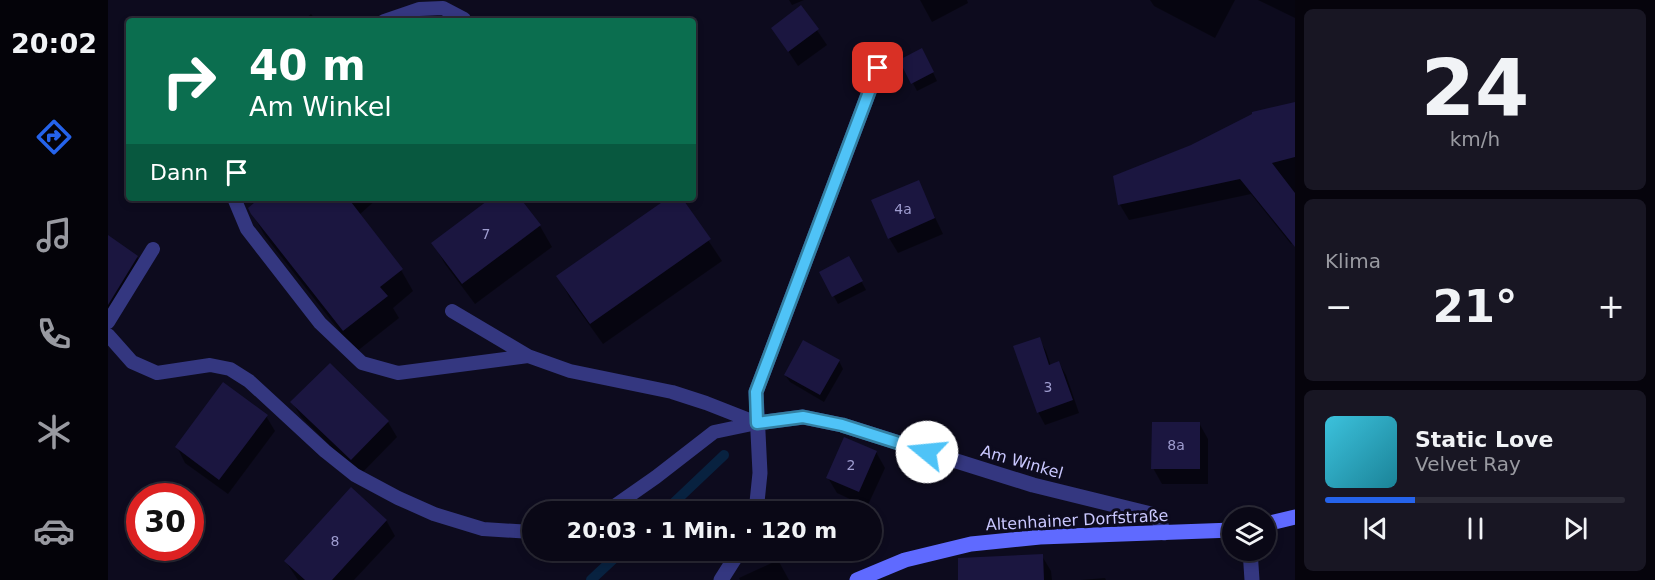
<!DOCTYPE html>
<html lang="de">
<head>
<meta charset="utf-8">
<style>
  :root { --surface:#0a0816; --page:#181623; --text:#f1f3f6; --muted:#999aa1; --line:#2a2935; --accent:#2563eb }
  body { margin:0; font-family:"DejaVu Sans",sans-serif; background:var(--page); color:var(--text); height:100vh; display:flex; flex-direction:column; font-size:22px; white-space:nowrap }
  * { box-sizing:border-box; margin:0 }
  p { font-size:20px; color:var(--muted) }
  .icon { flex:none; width:33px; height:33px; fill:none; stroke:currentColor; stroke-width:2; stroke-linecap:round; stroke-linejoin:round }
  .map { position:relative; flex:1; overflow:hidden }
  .side { display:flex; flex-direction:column; gap:9px; padding:9px; background:#06040c; width:360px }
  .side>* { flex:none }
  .top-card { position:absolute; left:18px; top:18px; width:570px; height:183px; border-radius:6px; box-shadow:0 3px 9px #0003,0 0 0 2px var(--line); background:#0b6e4f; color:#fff; overflow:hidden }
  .controls { position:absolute; left:1114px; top:507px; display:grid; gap:12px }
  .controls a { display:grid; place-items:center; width:54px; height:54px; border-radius:50%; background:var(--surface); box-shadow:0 3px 9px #0003,0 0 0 2px var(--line); font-size:30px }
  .speed { position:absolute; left:18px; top:483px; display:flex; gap:12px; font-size:30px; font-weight:700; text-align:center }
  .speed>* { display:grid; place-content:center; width:78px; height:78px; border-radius:50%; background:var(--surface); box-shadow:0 3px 9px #0003,0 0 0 2px var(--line); line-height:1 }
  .speed .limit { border:9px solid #d22; background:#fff; color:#111 }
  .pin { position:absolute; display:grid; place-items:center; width:51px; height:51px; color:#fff; margin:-26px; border-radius:12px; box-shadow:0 3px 9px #0006 }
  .me { position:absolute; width:66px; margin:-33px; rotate:287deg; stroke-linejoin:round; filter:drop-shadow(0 0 4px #0008) }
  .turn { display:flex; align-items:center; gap:21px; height:126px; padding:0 24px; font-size:27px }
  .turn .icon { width:78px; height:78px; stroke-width:2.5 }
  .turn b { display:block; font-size:42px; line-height:51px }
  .then { display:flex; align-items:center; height:57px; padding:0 24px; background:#0003; gap:12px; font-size:22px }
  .big { font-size:45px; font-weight:800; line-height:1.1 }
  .side .tile { flex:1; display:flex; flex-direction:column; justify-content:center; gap:9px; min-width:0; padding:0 21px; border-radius:9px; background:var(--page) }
  .side .dial { align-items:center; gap:0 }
  .dial b { font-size:78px; line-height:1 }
  .song { display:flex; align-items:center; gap:18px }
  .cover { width:72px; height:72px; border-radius:9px; background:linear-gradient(135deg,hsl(190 70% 55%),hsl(190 70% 35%)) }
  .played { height:6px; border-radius:3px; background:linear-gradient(90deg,var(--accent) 30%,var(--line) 30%) }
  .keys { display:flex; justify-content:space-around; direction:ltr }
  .heat { display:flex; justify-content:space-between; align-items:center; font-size:33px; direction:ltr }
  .trip { position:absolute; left:414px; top:501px; width:360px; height:60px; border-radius:30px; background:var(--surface); box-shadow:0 3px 9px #0003,0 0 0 2px var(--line); font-weight:800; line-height:60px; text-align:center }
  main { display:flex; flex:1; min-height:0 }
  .tab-bar { display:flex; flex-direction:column; width:108px; justify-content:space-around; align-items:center; background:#040309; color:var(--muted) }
  .tab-bar .icon { width:42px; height:42px }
  .tab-bar .on { color:var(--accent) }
  .tab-bar b { font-size:27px; color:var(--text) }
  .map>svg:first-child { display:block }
  .shadow { fill:#0007 }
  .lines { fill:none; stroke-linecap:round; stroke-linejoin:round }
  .stream { stroke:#082240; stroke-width:10 }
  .building { fill:#1b1640 }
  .lane { stroke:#343780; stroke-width:14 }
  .street { stroke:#343780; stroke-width:15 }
  .secondary { stroke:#5f6aff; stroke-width:15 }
  .route-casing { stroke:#337fa1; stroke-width:15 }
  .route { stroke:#4fc3f7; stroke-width:10 }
  .labels { text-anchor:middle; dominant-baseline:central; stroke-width:6; stroke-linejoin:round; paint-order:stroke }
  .number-label { font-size:14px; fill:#9e9ccf }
  .street-label { font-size:16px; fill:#cac8ff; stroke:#0d0b1e }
</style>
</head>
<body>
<main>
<nav class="tab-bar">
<b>20:02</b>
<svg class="icon on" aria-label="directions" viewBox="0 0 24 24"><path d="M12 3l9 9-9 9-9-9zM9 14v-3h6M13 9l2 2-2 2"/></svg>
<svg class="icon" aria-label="music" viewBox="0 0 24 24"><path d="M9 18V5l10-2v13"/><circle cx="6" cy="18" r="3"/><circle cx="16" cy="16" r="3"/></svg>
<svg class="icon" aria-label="phone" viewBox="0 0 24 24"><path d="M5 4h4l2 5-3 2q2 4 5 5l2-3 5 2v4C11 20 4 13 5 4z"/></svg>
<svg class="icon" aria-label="climate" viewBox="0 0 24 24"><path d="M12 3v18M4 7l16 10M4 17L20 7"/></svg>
<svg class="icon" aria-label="car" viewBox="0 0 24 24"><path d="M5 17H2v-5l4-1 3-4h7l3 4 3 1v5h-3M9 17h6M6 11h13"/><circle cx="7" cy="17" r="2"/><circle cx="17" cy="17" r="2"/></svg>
</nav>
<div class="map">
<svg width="1187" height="580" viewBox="0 0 1187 580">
  <rect width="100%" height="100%" fill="#0d0b1e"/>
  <!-- shadow -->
  <path class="shadow" d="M 681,0 L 696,0 L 684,5 Z
    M 812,0 L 859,0 L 860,3 L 824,22 Z
    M 1042,0 L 1127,0 L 1107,38 L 1046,6 Z
    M 1150,0 L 1187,0 L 1187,18 Z
    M 693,7 L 719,45 L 690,66 L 665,28 Z
    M 203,14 L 209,21 L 195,21 Z
    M 818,58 L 829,81 L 809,91 L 793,60 Z
    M 1187,103 L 1187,241 L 1183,244 L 1143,194 L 1021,220 L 1012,205 L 1006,177 Z
    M 810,182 L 835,234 L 790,253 L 781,238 Z
    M 154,198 L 270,198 L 251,215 L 293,270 L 305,291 L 285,308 L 291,318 L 248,352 L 157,236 L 144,213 Z
    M 385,198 L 411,198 L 432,226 L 444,247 L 367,304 L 337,264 L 325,243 Z
    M 563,198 L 572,198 L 614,261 L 495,344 L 462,298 L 450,277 Z
    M 0,237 L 29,257 L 38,272 L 0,317 Z
    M 741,258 L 758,290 L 730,304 L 713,272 Z
    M 931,339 L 938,351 L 943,366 L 951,363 L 958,375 L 971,413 L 937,425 L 930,412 Z
    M 731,361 L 735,369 L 716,402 L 682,382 L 677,375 Z
    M 222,365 L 280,422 L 289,437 L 252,475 L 193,417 L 184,402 Z
    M 158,416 L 167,431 L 120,494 L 77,463 L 69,447 Z
    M 1091,423 L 1100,439 L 1100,484 L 1054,484 L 1045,468 Z
    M 768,452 L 777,468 L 759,507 L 729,493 L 720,478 Z
    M 278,520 L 287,536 L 246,580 L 190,580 L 178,562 Z
    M 934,556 L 943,571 L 944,580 L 881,580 Z
    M 670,560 L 681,580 L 632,580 L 631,578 Z
    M 997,578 L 998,580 L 973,580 Z"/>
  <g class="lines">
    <!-- stream -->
    <path class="stream" d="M 556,512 L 616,455
      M 483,580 L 515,550"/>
  </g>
  <!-- building -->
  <path class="building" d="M 693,5 L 711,29 L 680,52 L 663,28 Z
    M 814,48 L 826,72 L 803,84 L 791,60 Z
    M 1187,102 L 1187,157 L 1164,163 L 1187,193 L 1187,247 L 1132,179 L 1010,205 L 1005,176 L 1083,145 L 1144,114 L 1144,112 Z
    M 811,180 L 827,218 L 780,239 L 763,200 Z
    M 152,198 L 240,198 L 295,269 L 272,287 L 280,296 L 235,331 L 143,214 L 140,208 Z
    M 383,198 L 412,198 L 433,225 L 354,284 L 323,243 Z
    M 560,198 L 574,198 L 603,239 L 482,324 L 448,276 Z
    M 0,235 L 30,256 L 0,305 Z
    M 741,256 L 755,281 L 724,297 L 711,272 Z
    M 932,337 L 941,365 L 951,361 L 965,400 L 929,413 L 905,346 Z
    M 695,340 L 732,360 L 712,395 L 676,375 Z
    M 222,363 L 281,421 L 243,460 L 182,402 Z
    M 115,382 L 160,415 L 111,480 L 67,447 Z
    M 1044,422 L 1092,422 L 1092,469 L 1043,469 Z
    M 736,437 L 769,451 L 751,492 L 718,478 Z
    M 243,487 L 279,520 L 224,580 L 197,580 L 176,561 Z
    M 935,554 L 936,580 L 850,580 L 850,558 Z"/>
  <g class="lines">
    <!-- lane -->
    <path class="lane" d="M 276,21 L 311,9 L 335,8 L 356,19
      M 126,198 L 139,229 L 212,323 L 254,363 L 290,373 L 420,356
      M 344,311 L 420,356 L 462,371 L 564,392 L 598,403 L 649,423
      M 0,322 L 45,249
      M 0,335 L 24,362 L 49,373 L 102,365 L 122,369 L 141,381 L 217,451 L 247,475 L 290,498 L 326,514 L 375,529 L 424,532
      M 498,512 L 548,477 L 606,432 L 649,423"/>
    <!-- street -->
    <path class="street" d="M 649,423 L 695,417 L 734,425 L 925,485 L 1043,514 L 1051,520 L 1056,533
      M 648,512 L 652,473 L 648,392 L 770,68
      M 1142,550 L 1144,580
      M 613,580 L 632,550"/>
    <!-- secondary -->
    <path class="secondary" d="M 1158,524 L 1187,517
      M 749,580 L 797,560 L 863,544 L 932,537 L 1125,530"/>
  </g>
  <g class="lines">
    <!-- route casing -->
    <g class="route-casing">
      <path id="route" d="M 770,68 L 648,392 L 649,423 L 695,417 L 734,425 L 819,452"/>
    </g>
    <!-- route -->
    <use href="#route" class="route"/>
  </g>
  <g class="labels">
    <!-- number labels -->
    <g class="number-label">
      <text x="795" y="209">4a</text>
      <text x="378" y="234">7</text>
      <text x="940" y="387">3</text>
      <text x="1068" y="445">8a</text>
      <text x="743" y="465">2</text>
      <text x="227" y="541">8</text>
    </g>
    <!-- street labels -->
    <g class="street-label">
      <text transform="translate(914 462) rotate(16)">Am Winkel</text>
      <text transform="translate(969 520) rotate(-3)">Altenhainer Dorfstraße</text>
    </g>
  </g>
</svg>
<div class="controls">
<a><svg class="icon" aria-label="layers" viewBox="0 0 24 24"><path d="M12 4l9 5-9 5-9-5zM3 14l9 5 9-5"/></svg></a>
</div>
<div class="speed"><div class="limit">30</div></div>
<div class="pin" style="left:770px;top:68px;background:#d93025"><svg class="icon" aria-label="arrive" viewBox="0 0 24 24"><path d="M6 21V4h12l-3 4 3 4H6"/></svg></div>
<svg class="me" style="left:819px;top:452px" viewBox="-20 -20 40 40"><circle r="19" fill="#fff"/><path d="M0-13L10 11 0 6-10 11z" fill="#4fc3f7"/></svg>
<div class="trip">20:03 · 1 Min. · 120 m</div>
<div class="top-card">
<div class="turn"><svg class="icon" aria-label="right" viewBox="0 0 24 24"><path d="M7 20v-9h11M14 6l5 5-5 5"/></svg><div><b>40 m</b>Am Winkel</div></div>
<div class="then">Dann<svg class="icon" aria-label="arrive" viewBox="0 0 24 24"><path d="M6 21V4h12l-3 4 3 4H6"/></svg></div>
</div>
</div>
<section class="side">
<div class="tile dial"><b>24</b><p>km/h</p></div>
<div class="tile"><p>Klima</p>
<div class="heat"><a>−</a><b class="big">21°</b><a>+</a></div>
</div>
<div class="tile">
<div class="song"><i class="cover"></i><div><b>Static Love</b><p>Velvet Ray</p></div></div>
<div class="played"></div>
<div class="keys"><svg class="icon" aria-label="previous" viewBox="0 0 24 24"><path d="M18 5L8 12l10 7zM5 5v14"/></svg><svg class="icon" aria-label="pause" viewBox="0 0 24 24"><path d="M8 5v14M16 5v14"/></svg><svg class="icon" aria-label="next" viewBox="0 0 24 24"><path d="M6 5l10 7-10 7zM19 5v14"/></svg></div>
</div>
</section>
</main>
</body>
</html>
